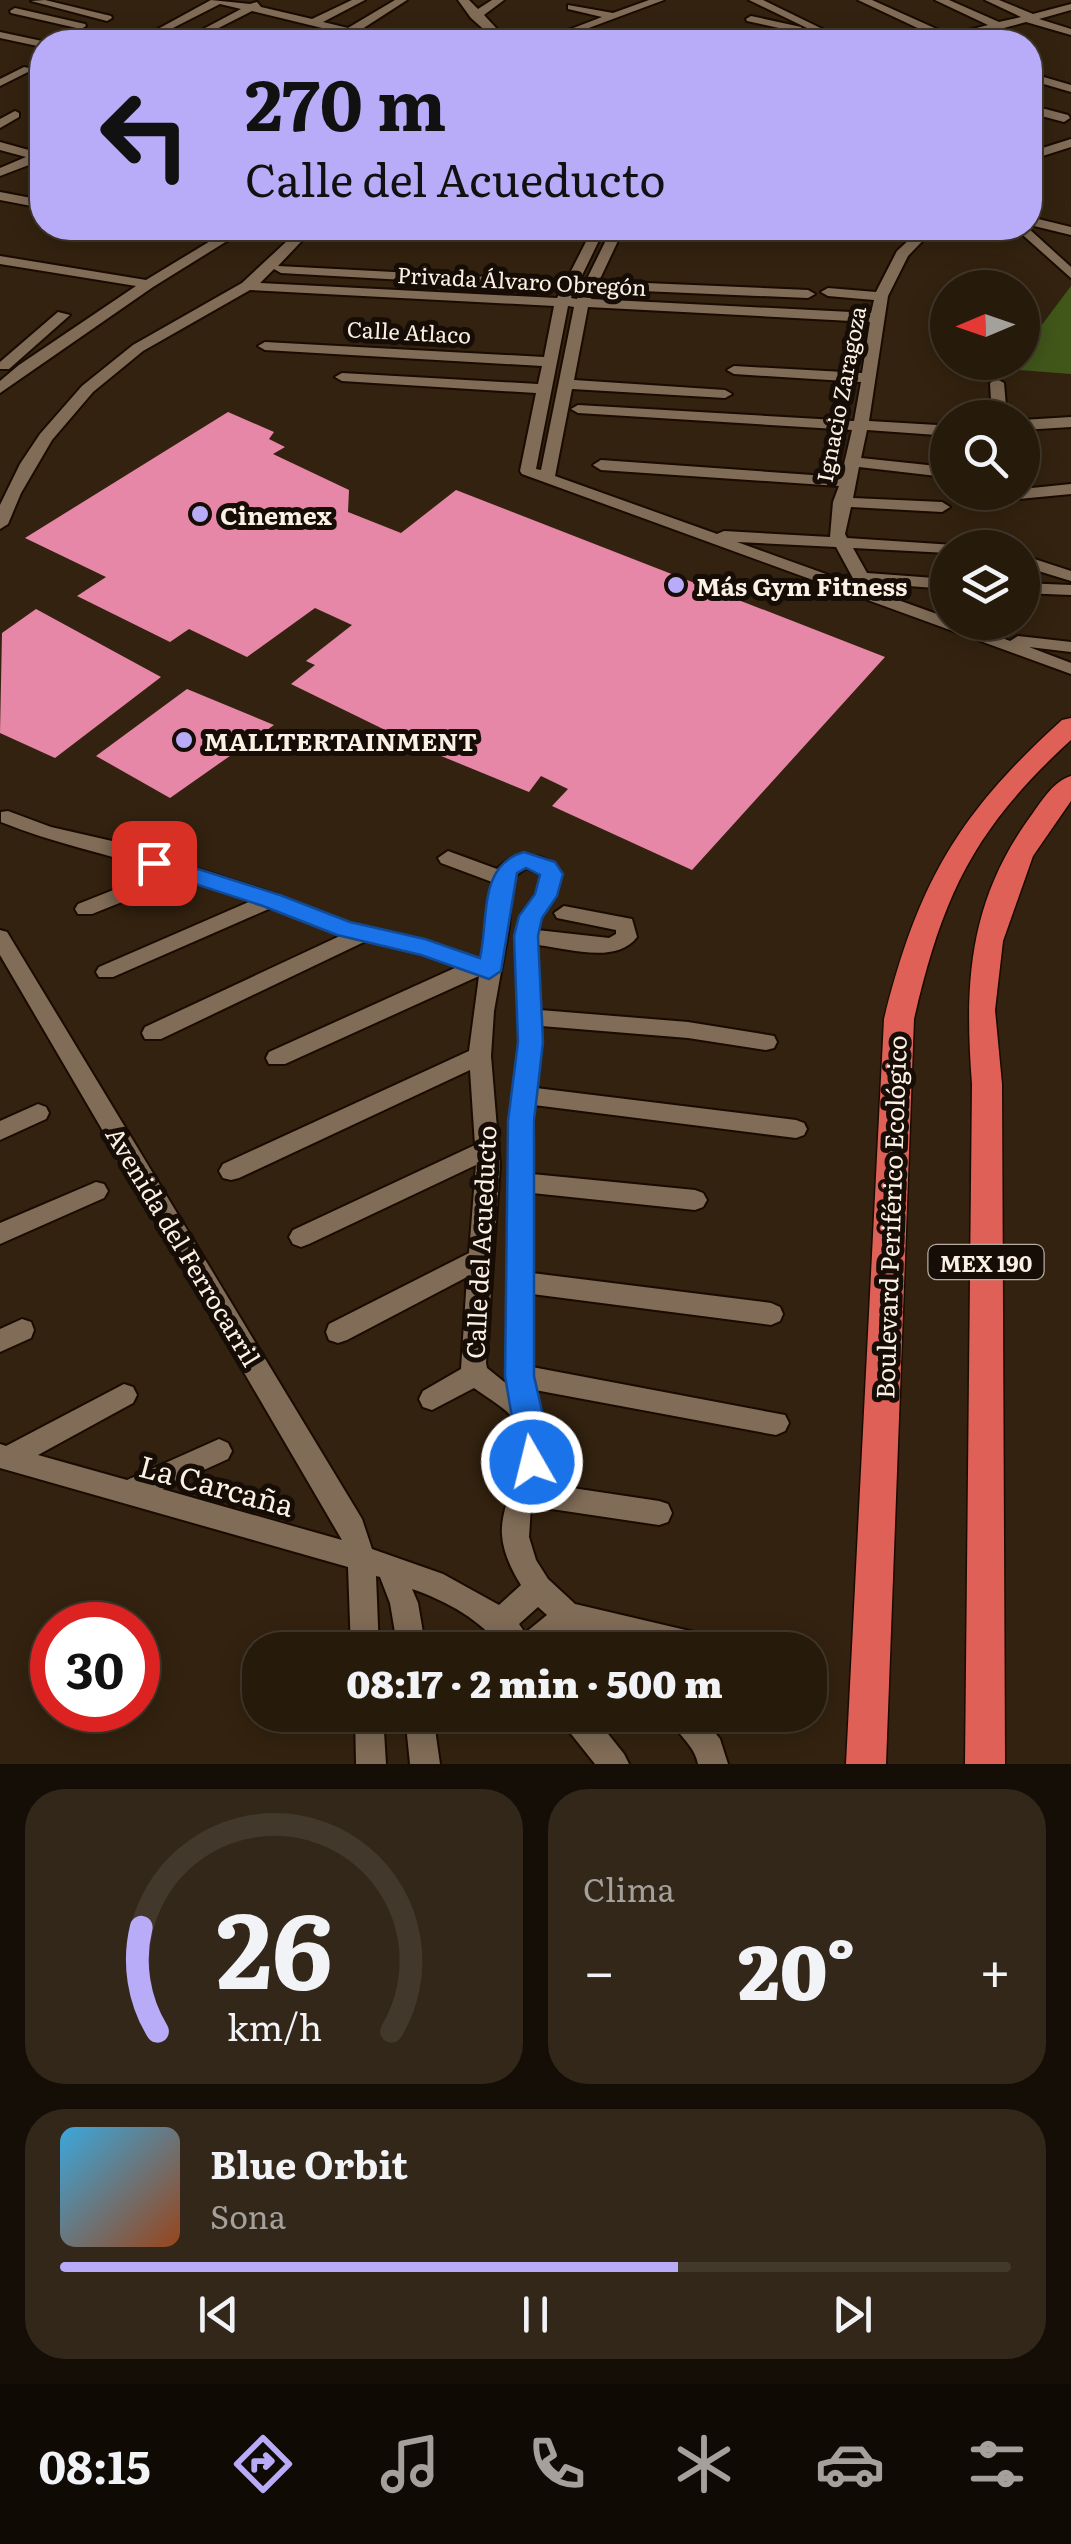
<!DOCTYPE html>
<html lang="es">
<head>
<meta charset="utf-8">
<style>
  :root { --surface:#261a0b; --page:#322719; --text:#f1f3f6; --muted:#a4a19d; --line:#42382c; --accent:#b8abf7 }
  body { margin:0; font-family:Literata,serif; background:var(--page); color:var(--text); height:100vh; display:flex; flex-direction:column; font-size:38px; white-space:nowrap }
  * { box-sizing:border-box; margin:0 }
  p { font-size:32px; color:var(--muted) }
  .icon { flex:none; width:55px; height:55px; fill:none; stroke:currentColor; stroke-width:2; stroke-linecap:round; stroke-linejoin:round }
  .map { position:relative; height:1764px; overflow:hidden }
  .drawer { display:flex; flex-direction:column; gap:25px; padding:25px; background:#150e06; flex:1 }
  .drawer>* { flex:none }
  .top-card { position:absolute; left:30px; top:30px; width:1012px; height:210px; border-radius:40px; box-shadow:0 5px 25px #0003,0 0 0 2px var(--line); background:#b8abf7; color:#111; overflow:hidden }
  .needle { width:65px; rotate:268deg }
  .buttons { position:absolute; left:930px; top:270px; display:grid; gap:20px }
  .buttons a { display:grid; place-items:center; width:110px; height:110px; border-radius:50%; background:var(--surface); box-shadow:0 5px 25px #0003,0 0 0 2px var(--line); font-size:50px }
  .speed { position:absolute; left:30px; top:1602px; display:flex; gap:20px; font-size:50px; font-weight:700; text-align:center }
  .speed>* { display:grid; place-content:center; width:130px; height:130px; border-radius:50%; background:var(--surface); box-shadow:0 5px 25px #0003,0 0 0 2px var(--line); line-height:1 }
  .speed .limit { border:15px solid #d22; background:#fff; color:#111 }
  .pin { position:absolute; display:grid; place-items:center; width:85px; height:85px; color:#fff; margin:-42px; border-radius:20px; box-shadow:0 5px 15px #0006 }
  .me { position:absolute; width:110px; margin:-55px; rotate:352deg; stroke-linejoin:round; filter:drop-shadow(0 0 8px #0008) }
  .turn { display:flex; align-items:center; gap:35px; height:210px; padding:0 50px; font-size:45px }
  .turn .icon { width:130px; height:130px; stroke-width:2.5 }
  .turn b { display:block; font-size:70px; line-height:85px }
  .big { font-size:75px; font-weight:800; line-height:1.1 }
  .drawer .widget { flex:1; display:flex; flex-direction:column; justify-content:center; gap:15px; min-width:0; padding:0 35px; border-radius:40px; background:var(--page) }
  .drawer .dial { align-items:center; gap:0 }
  .dial svg { height:260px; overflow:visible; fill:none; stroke:var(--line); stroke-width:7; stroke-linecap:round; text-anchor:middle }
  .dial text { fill:var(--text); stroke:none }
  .song { display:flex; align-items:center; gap:30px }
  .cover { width:120px; height:120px; border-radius:15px; background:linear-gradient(135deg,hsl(200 70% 55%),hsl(20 70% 35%)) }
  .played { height:10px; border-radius:5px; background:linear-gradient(90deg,var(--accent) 65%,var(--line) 65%) }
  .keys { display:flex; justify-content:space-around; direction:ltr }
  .heat { display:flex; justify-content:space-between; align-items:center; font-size:55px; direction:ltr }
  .drawer .tiles { flex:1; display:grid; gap:25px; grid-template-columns:1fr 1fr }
  .widget:last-child { grid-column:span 2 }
  .trip { position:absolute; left:242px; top:1632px; width:585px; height:100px; border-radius:40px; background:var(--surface); box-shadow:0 5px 25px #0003,0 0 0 2px var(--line); font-weight:800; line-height:100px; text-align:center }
  .tab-bar { display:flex; height:160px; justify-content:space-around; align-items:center; background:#0f0a04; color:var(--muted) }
  .tab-bar .icon { width:70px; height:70px }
  .tab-bar .selected { color:var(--accent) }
  .tab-bar b { font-size:45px; color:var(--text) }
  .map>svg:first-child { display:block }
  .green { fill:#41571a }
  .building { fill:#e787a7 }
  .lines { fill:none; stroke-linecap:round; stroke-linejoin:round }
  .minor-casing { stroke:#1a0b00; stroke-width:4 }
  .highway-casing { stroke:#1a0b00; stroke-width:3 }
  .minor { fill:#806c57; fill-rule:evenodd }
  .highway { fill:#de6057; fill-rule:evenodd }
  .route { fill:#1a73e8; stroke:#114b97; stroke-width:2.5 }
  .poi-dot { fill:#b8abf7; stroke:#150d06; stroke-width:4 }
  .labels { text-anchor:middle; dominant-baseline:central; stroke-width:10; stroke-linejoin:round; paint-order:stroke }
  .far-street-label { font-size:22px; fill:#fcf0e4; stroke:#150d06 }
  .shield { fill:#150d06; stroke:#b7aca1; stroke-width:2.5 }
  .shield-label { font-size:22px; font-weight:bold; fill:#fcf0e4 }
  .poi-label { font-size:25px; font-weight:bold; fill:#fcf0e4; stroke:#150d06; text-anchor:start }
  .street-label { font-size:25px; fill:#fcf0e4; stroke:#150d06 }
  .near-street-label { font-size:30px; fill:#fcf0e4; stroke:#150d06 }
</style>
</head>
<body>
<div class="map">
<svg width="1071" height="1764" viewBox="0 0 1071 1764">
  <rect width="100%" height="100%" fill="#33220f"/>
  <!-- green -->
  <path class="green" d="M 1071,286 L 1071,374 L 1008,369 L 1013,363 L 1022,362 L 1023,350 Z"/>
  <!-- building -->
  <path class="building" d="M 228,412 L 274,432 L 269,439 L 285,447 L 273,454 L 349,490 L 348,512 L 401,533 L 456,490 L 885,657 L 692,870 L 552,806 L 568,789 L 541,776 L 529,792 L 424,749 L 291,684 L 315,665 L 306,661 L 352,625 L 315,608 L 247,657 L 189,629 L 170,642 L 77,596 L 106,577 L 25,538 Z
    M 36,609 L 161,677 L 55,758 L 0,733 L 2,633 Z
    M 187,689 L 274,725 L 170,798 L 96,756 Z"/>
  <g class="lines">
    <!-- minor casing -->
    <g class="minor-casing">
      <path id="minor" d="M 45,0 L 111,16 L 112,18 L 107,21 L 31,1 Z
        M 211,0 L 250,4 L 257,2 L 261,7 L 312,19 L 352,0 L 365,0 L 323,22 L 348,28 L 395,0 L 407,0 L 359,31 L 397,42 L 380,42 L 252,11 L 191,42 L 179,42 L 241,9 L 220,4 L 167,31 L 158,29 Z
        M 458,0 L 469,0 L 478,9 L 492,0 L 504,0 L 484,15 L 509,42 L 498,42 L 471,18 Z
        M 649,0 L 664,0 L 551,42 L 537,42 L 602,17 L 568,9 L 568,5 L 613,13 Z
        M 749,0 L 763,0 L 849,42 L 836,42 Z
        M 858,0 L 872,0 L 950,35 L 988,25 L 935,0 L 949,0 L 999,22 L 1021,17 L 985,0 L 999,0 L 1033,14 L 1071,4 L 1071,10 L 1039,19 L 1071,29 L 1071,35 L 1026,22 L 951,42 L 930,42 L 939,38 Z
        M 15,8 L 85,24 L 86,26 L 81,29 L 11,13 L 10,11 Z
        M 751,16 L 801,27 L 802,29 L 797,32 L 747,21 L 746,19 Z
        M 0,32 L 42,41 L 46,42 L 42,42 L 42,47 L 0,38 Z
        M 740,34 L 773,42 L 736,39 L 735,37 Z
        M 659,36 L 682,40 L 683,42 L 655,41 L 654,39 Z
        M 24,67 L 34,69 L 0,86 L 0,79 Z
        M 1030,73 L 1071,85 L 1071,92 L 1030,80 Z
        M 1030,105 L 1068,115 L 1070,118 L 1064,122 L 1030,113 Z
        M 15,111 L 19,113 L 19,117 L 0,128 L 0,119 Z
        M 1071,139 L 1071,147 L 1030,160 L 1030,152 Z
        M 0,142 L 36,152 L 42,150 L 42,160 L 0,176 L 0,168 L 26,157 L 0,150 Z
        M 0,192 L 42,200 L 42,208 L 0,200 Z
        M 1030,217 L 1071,227 L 1071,235 L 1030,225 Z
        M 161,228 L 186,228 L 223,234 L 234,228 L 248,228 L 153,287 L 0,393 L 0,381 L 19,365 L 136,286 L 0,264 L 0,256 L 146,280 L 212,240 Z
        M 301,228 L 314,228 L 278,266 L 566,281 L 593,228 L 605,228 L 571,298 L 577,299 L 612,228 L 624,228 L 599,281 L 808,290 L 815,294 L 808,298 L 595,289 L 591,299 L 871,313 L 874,300 L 828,296 L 821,292 L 828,288 L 876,292 L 897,251 L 922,228 L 935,228 L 908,256 L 888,296 L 869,421 L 937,425 L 945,430 L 937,435 L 867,430 L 861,458 L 937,466 L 945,471 L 937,476 L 859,467 L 853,498 L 942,502 L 950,507 L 942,512 L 851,507 L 845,534 L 847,538 L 954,545 L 956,548 L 948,548 L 948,553 L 853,548 L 867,573 L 948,579 L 948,589 L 855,582 L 836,547 L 737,542 L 948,618 L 948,622 L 960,622 L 1010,641 L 1018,636 L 1071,642 L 1071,652 L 1029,647 L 1071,663 L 1071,674 L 522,474 L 520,471 L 536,393 L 342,381 L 335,377 L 342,373 L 538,384 L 542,366 L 265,350 L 258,346 L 265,342 L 544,357 L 554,306 L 250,290 L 143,351 L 93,392 L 52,440 L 21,493 L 8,524 L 0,529 L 0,505 L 20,464 L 40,434 L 82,386 L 133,345 L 242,283 ZM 274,269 L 281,273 L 562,289 L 557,298 L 260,283 ZM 568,306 L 574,307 L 541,470 L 536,469 ZM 588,307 L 870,322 L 862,373 L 734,366 L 727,370 L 734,374 L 861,382 L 854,421 L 578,405 L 571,409 L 578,413 L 852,430 L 841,477 L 601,460 L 593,465 L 601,470 L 839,486 L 833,502 L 830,537 L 724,531 L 717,534 L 555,476 L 572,389 L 725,398 L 732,394 L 725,390 L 574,380 Z
        M 741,228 L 768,228 L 770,229 L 763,233 Z
        M 1015,228 L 1028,228 L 1071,267 L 1071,278 Z
        M 58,312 L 70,315 L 9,369 L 0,369 L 0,362 Z
        M 997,379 L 1004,383 L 1007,418 L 992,418 L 990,383 Z
        M 1071,417 L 1071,427 L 1022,430 L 1022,420 Z
        M 1071,484 L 1071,494 L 977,503 L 969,498 L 977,493 L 1022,492 L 1022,489 Z
        M 1022,555 L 1071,571 L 1071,581 L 1022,566 Z
        M 1022,583 L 1071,585 L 1071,595 L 1022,593 Z
        M 8,811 L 51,827 L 112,841 L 278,895 L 349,923 L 425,940 L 482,960 L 492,882 L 441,863 L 438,858 L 448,851 L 497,869 C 516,849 547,851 562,874 L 556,896 L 540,918 L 537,930 L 609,938 L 616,934 L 616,930 L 557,918 L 554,913 L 564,906 L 632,919 L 637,937 C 616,965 567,948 537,945 L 540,1010 L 688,1022 L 774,1036 L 777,1042 L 774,1048 L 766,1050 L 688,1038 L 541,1026 L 536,1088 L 796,1120 L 804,1123 L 807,1129 L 804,1135 L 796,1138 L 534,1105 L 532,1174 L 695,1190 L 703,1193 L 707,1200 L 703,1207 L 695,1210 L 532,1193 L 532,1273 L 771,1303 L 780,1307 L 783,1314 L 780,1321 L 771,1325 L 532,1294 L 532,1367 L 785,1415 L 789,1423 L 785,1431 L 776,1435 L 535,1390 C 543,1424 549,1449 539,1483 L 659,1501 L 668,1504 L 672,1513 L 668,1522 L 659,1525 L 531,1506 L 529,1537 L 536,1560 L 548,1579 L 575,1604 L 711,1636 L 721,1640 L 725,1650 L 653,1650 L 571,1630 L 548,1650 L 504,1650 C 481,1620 447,1601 412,1589 L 418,1603 L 426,1650 L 398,1650 L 390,1603 L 380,1577 L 376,1576 L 379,1650 L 351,1650 L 348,1567 L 0,1468 L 0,1444 L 6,1446 L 124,1384 L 133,1387 L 137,1395 L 133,1403 L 38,1455 L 127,1480 L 219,1439 L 228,1443 L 232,1451 L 228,1459 L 162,1489 L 342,1540 L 0,955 L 0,930 L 7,932 L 362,1519 L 372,1549 L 443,1574 L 499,1605 L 521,1585 C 512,1571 503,1552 502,1535 C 499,1503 534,1449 516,1422 C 508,1409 486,1397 474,1388 L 432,1410 L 423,1407 L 419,1399 L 423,1391 L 461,1369 L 467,1277 L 347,1340 L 338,1343 L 329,1340 L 326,1332 L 329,1324 L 469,1253 L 476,1165 L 309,1244 L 301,1247 L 293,1244 L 289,1237 L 293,1230 L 475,1145 L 470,1070 L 239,1178 L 231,1180 L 223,1178 L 219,1171 L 223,1164 L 469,1051 L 479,976 L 285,1064 L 269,1064 L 266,1058 L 269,1052 L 457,967 L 421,954 L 366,941 L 161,1039 L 145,1039 L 142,1033 L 145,1027 L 342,935 L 271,908 L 113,977 L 99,977 L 96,972 L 99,967 L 251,901 L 182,878 L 92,914 L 78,914 L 75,909 L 78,904 L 161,871 C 107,854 53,843 1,822 L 1,812 ZM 526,868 L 542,875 L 536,894 L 520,916 L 516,936 L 520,1042 L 510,1121 L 508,1385 L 487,1368 L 486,1363 L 500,1165 L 491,1056 L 494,1011 L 509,927 L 512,878 ZM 538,1607 L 547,1615 L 525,1633 L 519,1624 Z
        M 38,1104 L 46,1107 L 49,1113 L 46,1119 L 0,1140 L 0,1121 Z
        M 96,1182 L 104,1184 L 108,1191 L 104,1198 L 0,1244 L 0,1223 Z
        M 22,1319 L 31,1322 L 34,1330 L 31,1338 L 0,1352 L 0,1329 Z
        M 355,1715 L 383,1715 L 386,1764 L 356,1764 Z
        M 405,1715 L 433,1715 L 440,1764 L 410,1764 Z
        M 560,1715 L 593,1715 L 624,1754 L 629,1764 L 595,1764 L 564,1725 Z
        M 668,1715 L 701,1715 L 720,1739 L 728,1764 L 698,1764 C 695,1745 675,1733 668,1715 Z"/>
    </g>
    <!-- highway casing -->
    <g class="highway-casing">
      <path id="highway" d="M 1071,718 L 1071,740 C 975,828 943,893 914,1019 L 886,1764 L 846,1764 L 884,1019 C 918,883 958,814 1062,720 Z
        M 1071,776 L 1071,801 L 1033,856 L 1003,941 L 995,1010 L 1002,1084 L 1005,1764 L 965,1764 L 972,1084 C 964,981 969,899 1033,813 C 1043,799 1054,781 1071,776 Z"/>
    </g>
    <!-- minor -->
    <use href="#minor" class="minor"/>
    <!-- highway -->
    <use href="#highway" class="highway"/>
  </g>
  <!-- route -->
  <path class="route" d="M 524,852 L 555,862 L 563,874 L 557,896 L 542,918 L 538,936 L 543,1042 L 534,1121 L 534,1376 L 548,1437 L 542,1471 L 532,1475 L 521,1471 L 505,1376 L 508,1121 L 518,1042 L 514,936 L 519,916 L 535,894 L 540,875 L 526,868 L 517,873 L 501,971 L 489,979 L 421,955 L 337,935 L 263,906 L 146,868 L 143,863 L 154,855 L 280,895 L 350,922 L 425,939 L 480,958 C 489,918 478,865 524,852 Z"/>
  <!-- markers -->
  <g class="poi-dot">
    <circle cx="200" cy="514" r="10"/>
    <circle cx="676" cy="585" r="10"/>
    <circle cx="184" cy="740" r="10"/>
  </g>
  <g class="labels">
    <!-- far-street labels -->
    <g class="far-street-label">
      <text transform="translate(522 280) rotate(3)">Privada Álvaro Obregón</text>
      <text transform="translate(409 331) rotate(3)">Calle Atlaco</text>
      <text transform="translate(840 394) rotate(-79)">Ignacio Zaragoza</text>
    </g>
    <!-- shield labels -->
    <rect class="shield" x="928.5" y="1245" width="115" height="34" rx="8"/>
    <g class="shield-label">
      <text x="986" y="1262">MEX 190</text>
    </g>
    <!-- poi labels -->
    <g class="poi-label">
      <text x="220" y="514">Cinemex</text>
      <text x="696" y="585">Más Gym Fitness</text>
      <text x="204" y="740">MALLTERTAINMENT</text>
    </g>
    <!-- street labels -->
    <g class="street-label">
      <text transform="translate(890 1217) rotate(-88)">Boulevard Periférico Ecológico</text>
      <text transform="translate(480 1242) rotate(-87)">Calle del Acueducto</text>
      <text transform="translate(184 1246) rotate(59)">Avenida del Ferrocarril</text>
    </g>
    <!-- near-street labels -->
    <g class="near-street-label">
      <text transform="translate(217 1484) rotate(15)">La Carcaña</text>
    </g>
  </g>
</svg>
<div class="buttons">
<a><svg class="needle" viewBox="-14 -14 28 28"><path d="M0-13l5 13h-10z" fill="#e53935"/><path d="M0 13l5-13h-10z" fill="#a4a19d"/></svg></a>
<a><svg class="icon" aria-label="search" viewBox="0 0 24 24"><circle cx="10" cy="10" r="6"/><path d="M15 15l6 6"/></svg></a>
<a><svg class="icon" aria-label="layers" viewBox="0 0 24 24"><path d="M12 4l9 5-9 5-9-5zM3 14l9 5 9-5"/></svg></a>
</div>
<div class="speed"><div class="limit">30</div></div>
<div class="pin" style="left:154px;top:863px;background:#d93025"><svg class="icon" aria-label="arrive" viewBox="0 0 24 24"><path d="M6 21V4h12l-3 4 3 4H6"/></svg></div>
<svg class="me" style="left:532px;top:1462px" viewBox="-20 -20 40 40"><circle r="17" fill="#1a73e8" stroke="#fff" stroke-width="3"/><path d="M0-11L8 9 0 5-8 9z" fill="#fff"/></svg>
<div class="trip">08:17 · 2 min · 500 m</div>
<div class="top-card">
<div class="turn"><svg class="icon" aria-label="left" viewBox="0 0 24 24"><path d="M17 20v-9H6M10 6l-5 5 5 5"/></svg><div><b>270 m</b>Calle del Acueducto</div></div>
</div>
</div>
<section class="drawer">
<div class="tiles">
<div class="widget dial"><svg viewBox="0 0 100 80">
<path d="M14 69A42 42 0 1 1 86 69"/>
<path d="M14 69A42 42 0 0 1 9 37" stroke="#b8abf7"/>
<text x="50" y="56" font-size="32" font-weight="700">26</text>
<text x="50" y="72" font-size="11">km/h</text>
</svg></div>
<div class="widget"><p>Clima</p>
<div class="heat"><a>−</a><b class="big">20°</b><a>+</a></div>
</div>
<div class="widget">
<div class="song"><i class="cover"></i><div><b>Blue Orbit</b><p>Sona</p></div></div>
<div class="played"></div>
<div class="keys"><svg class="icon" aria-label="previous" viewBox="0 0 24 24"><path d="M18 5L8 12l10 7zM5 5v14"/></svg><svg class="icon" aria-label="pause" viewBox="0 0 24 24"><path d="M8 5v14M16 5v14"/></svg><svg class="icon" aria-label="next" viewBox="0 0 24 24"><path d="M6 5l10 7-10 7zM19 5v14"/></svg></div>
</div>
</div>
</section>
<nav class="tab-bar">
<b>08:15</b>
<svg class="icon selected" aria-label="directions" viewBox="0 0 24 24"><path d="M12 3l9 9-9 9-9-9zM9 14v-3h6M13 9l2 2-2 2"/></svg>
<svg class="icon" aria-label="music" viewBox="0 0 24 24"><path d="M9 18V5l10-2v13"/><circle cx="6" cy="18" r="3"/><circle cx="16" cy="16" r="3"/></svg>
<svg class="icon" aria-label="phone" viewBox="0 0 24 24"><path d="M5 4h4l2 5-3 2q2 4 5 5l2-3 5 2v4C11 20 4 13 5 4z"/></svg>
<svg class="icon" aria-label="climate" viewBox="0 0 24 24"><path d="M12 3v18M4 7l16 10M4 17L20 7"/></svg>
<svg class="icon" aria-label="car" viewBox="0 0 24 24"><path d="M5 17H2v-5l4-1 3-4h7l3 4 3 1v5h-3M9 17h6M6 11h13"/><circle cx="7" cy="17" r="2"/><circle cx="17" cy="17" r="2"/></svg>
<svg class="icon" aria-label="filters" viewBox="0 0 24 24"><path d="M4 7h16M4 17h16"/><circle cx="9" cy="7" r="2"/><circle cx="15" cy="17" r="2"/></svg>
</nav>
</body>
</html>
